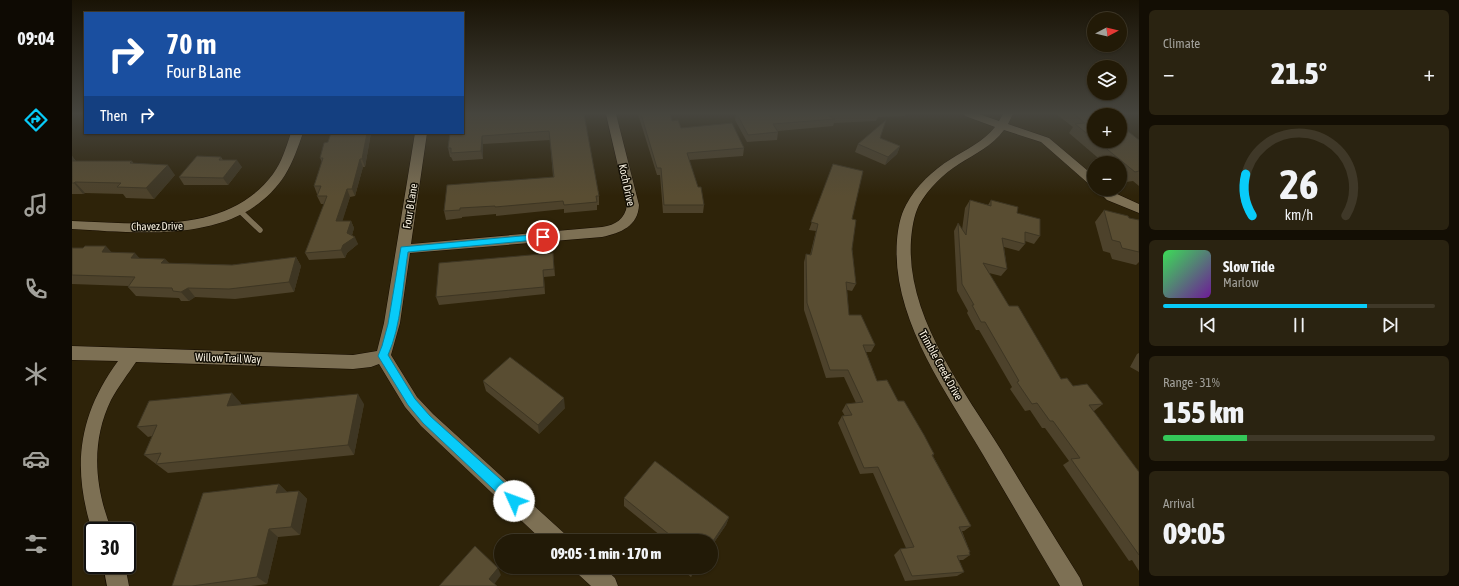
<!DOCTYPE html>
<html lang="en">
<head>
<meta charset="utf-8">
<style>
  :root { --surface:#221a07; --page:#2a2311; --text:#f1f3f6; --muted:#a2a19b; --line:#3f3828; --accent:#08cbf9 }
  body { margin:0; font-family:"Asap Condensed",sans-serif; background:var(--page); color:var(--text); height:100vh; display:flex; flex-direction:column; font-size:15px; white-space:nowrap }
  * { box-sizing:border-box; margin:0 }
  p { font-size:13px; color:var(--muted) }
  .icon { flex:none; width:22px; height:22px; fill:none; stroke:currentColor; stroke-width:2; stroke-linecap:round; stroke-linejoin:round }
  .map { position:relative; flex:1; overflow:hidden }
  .panel { display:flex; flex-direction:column; gap:10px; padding:10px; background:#130e04; width:320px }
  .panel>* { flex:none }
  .top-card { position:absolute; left:12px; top:12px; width:380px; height:122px; border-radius:0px; box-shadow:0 1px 3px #0004,0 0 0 1px var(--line); background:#1a4fa0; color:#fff; overflow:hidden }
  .needle { width:26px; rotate:83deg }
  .tools { position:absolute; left:1015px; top:12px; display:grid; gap:8px }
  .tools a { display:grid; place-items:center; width:40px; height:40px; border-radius:50%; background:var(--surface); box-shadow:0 1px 3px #0004,0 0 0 1px var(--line); font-size:20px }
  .speed { position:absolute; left:12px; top:522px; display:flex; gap:8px; font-size:20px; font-weight:700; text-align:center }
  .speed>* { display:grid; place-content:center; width:52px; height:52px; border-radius:50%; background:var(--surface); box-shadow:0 1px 3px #0004,0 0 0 1px var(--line); line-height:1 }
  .speed .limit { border:2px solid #111; border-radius:6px; background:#fff; color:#111 }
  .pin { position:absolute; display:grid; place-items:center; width:34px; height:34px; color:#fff; margin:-17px; border:2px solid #fff; border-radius:50%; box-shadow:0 1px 4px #0007 }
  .me { position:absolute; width:44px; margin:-22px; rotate:313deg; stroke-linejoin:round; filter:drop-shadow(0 0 3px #0008) }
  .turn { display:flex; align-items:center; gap:14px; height:84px; padding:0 16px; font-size:18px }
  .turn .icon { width:52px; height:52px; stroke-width:2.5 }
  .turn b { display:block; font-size:28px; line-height:34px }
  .then { display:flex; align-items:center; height:38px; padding:0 16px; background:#0003; gap:8px; font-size:15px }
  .big { font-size:30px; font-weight:800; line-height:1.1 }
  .panel .tile { flex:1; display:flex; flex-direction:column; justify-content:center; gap:6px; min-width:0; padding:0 14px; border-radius:6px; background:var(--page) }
  .panel .dial { align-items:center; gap:0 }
  .dial svg { height:104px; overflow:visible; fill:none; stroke:var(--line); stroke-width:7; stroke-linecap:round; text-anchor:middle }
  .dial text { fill:var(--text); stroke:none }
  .song { display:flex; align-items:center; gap:12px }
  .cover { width:48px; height:48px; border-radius:6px; background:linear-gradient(135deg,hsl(130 70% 55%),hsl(280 70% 35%)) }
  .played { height:4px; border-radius:2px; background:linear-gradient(90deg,var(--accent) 75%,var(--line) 75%) }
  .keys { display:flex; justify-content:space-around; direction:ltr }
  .heat { display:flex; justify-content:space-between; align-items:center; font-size:22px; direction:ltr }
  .charge { height:6px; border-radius:3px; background:linear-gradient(90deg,#34c759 31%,var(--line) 0) }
  .trip { position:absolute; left:422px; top:534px; width:224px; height:40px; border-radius:20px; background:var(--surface); box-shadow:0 1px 3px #0004,0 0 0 1px var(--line); font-weight:800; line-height:40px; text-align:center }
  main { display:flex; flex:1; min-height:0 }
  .dock { display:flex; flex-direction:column; width:72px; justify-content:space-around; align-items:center; background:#0e0a03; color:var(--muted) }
  .dock .icon { width:28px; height:28px }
  .dock .current { color:var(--accent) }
  .dock b { font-size:18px; color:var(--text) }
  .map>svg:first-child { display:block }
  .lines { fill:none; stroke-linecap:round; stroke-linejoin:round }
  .lane-casing { stroke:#160c00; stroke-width:6 }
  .street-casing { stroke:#160c00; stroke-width:1 }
  .lane { stroke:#7d7054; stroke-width:5.5 }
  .street { fill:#7d7054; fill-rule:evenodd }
  .wall { fill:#4d422b }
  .shaded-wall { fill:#3e3623 }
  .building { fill:#594d32; stroke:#3e3623 }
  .route { fill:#08cbf9; stroke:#0584a2 }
  .labels { text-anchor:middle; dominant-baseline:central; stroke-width:3; stroke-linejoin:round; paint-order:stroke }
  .street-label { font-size:11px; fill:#faf3e3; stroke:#120e04 }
</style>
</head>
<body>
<main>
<nav class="dock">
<b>09:04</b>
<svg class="icon current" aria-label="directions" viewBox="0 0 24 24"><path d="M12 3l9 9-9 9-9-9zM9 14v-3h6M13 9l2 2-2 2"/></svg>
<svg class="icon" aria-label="music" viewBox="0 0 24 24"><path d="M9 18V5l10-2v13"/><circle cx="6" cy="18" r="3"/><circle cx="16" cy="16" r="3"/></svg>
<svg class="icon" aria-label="phone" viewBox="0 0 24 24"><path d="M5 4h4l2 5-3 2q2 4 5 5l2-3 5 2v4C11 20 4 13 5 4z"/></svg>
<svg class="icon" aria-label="climate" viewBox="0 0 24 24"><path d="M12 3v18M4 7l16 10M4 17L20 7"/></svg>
<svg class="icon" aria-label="car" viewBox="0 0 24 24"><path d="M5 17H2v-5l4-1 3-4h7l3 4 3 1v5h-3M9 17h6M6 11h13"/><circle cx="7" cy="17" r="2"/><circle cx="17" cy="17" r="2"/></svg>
<svg class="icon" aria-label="filters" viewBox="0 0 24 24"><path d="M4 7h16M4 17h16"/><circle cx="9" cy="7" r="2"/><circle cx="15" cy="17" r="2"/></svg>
</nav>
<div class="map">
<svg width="1067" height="586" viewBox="0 0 1067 586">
  <rect width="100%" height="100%" fill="#2e2309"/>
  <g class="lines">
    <!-- lane casing -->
    <g class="lane-casing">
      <path id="lane" d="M 168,211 L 188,230"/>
    </g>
    <!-- street casing -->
    <g class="street-casing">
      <path id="street" d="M 534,114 L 544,114 L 567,205 C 566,226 549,233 530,237 L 338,253 L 328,323 L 319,355 L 345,397 L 361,414 L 493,534 L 496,541 L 471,541 L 349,426 L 333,407 L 307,364 L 299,367 L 281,369 L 64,362 C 56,374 46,387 39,400 C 18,443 23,489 40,531 L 21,531 L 21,534 C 0,469 5,417 46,361 L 0,360 L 0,346 L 281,355 L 305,351 L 312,323 L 343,133 L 355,133 L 339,244 L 530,227 C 544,225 553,219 555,205 Z
        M 892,114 L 907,114 L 927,121 L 931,114 L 941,114 L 936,124 L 977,138 L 1022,176 L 1022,186 L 1018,185 L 969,142 L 932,130 C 920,146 903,154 887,164 C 871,174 857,188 847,205 C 842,215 840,228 839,240 C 834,316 890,387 929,450 C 955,493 981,535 1008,578 L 1011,586 L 988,586 C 962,542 936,497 910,453 C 873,390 819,317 825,240 C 826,229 828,216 834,205 C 844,186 861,170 879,159 C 895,149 912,141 923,127 L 893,116 Z
        M 219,133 L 231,133 C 226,147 221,162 213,175 C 168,245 71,233 0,229 L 0,221 C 67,223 155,236 201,174 C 210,162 214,147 219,133 Z
        M 1024,189 L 1038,189 L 1045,194 L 1067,204 L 1067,213 L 1035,200 Z
        M 31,565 L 53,565 L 57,586 L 35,586 Z
        M 504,567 L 531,567 L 543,578 L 546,586 L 519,586 L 507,575 Z"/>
    </g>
    <!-- lane -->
    <use href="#lane" class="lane"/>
    <!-- street -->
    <use href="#street" class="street"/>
  </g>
  <!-- wall -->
  <path class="wall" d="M 512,114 L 527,196 L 527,205 L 525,205 L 525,210 L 492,213 L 492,209 L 424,216 L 424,214 L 390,217 L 390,218 L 374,220 L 372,211 L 481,177 L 478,140 L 411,144 L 411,159 L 381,161 L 379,157 L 378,157 L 376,148 L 378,133 Z
    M 566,114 L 598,114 L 600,121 L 609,128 L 672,148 L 671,156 L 617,160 L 632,205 L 631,213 L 591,213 L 588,175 L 585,175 Z
    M 664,114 L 834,114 L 833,116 L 806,117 L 804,121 L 762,123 L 761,126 L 706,131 L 706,132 L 705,140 L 675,142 L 663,120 Z
    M 984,114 L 1039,114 L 1038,115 L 1022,115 L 1022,141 L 1048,141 L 1067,140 L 1067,186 L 1061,181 L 1054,182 L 1048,176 L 1048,163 L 1032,163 L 997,133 L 1001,127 Z
    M 299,133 L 293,167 L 291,167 L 283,196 L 278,197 L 270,221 L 279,221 L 282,228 L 280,235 L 286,244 L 275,253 L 273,258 L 237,260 L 233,253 L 252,204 L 249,204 L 245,196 L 246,194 L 245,194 L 242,186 L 250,162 L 248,158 L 256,142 Z
    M 808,138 L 828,146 L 825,154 L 813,165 L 783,152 L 786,144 Z
    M 0,156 L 4,161 L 60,161 L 62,164 L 103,175 L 82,199 L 54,198 L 51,194 L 13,193 L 11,194 L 0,194 Z
    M 149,157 L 151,160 L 170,167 L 156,185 L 112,185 L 107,177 Z
    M 761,164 L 780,219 L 780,249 L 784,284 L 780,291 L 775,290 L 777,315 L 803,345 L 799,352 L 794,352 L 805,381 L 826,401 L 862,454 L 861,456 L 899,526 L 892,531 L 890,531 L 898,552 L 897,553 L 898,555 L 891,560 L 887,560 L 892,572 L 885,576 L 833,581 L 822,555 L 828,549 L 834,548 L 801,473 L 788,474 L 766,423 L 770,416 L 773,416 L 770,411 L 774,404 L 784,403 L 772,377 L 754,378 L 732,310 L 732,262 L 734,254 L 738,255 L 744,231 L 737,230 Z
    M 898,200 L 916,205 L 919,200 L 945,213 L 968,236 L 962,244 L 953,241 L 953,244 L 947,251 L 932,247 L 935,269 L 929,276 L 917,273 L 937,306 L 989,379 L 1031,404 L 1022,411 L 1021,411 L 1067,472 L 1067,571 L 1060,560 L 1057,561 L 991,465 L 997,461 L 973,428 L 970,428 L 958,410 L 953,411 L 938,389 L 940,387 L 907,330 L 904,330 L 895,313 L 896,311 L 885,291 L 882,231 L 886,223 L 890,230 L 893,208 Z
    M 1032,210 L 1057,218 L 1067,220 L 1067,262 L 1064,265 L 1040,259 L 1038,253 L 1031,251 L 1023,222 Z
    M 0,248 L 39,252 L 68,258 L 93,259 L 97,263 L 160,265 L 224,257 L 229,266 L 222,292 L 163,299 L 123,297 L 117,301 L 109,301 L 107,298 L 64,296 L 56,287 L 56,286 L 0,284 Z
    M 481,253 L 483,276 L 472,277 L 473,294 L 367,305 L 364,297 Z
    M 1067,353 L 1067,372 L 1058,367 L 1065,354 Z
    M 411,381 L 493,408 L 467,434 L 414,391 Z
    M 169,403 L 169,404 L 292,404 L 282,455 L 96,473 L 72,455 L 80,436 L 76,437 L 65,427 Z
    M 207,484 L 215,492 L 227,491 L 235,499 L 228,535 L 206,537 L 195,584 L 179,586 L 100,586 Z
    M 552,498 L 657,517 L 654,525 L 639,547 L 639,541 L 594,540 L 552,506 Z
    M 607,567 L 625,567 L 619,577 Z"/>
  <!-- shaded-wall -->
  <path class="shaded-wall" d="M 295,133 L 299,133 L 293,167 L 290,159 Z
    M 410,136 L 411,144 L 411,159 L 409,151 Z
    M 828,146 L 825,154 L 813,165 L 816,157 Z
    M 0,156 L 8,166 L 0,170 Z
    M 288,159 L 291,167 L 283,196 L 280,189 Z
    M 165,160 L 170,167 L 156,185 L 151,178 Z
    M 96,165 L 103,175 L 82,199 L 74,188 Z
    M 3,182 L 13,193 L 11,194 L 2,183 Z
    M 275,189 L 278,197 L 268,229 L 264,221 Z
    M 279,221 L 282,228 L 279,239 L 283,237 L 286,244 L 275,253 L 273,258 L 269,250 Z
    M 34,246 L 43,256 L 30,252 Z
    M 63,253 L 71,262 L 59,258 Z
    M 224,257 L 229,266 L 222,292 L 217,282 Z
    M 93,259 L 101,268 L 89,263 Z
    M 116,288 L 123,297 L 117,301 L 109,292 Z
    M 160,393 L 169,403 L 165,416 L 155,406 Z
    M 286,394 L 292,404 L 282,455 L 276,445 Z
    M 492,398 L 493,408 L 467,434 L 466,425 Z
    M 207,484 L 216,493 L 204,493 Z
    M 227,491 L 235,499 L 228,535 L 219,527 Z
    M 657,517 L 654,525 L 639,547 L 639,544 Z
    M 197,529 L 206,537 L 195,584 L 185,577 Z
    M 623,567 L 625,567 L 619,577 L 621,570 Z
    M 426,568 L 429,575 L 421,586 L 417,579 Z"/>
  <!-- building -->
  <path class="building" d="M 391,114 L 512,114 L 527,196 L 524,196 L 525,202 L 492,205 L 491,201 L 423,207 L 423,206 L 388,208 L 388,210 L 372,211 L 375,185 L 482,177 L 477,131 L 410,136 L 409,151 L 379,153 L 379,148 L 376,148 L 378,133 L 391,133 Z
    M 569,114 L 598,114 L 600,121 L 606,120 L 609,128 L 660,123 L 672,148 L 615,153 L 626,187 L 629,187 L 632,205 L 592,205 L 589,168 L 585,168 Z
    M 665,114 L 801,114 L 757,116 L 763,119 L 701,124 L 706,132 L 676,135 Z
    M 1002,114 L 1039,114 L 1034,114 L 1034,115 L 1022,115 L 1022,139 L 1003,124 L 1013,123 Z
    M 814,120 L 808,138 L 828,146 L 816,157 L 786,144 Z
    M 1048,125 L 1067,140 L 1067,171 L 1063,172 L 1025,141 L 1048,141 Z
    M 259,133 L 295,133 L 290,159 L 288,159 L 280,189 L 275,189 L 264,221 L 279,221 L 275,233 L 283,237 L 271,245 L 269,250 L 233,253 L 255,196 L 245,196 L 249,186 L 242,186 L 251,158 L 248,158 L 252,143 L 256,142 Z
    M 125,156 L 149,157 L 147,160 L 165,160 L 151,178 L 107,177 Z
    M 0,161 L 60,161 L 58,163 L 96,165 L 74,188 L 45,187 L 49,183 L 3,182 L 2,183 L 0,183 Z
    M 761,164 L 791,171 L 780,219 L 784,220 L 780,249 L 784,284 L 774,282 L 777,315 L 789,315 L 803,345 L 791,345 L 805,381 L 815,380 L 826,401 L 832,401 L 852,435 L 862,454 L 860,455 L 899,526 L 887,527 L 898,552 L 897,552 L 898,555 L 885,556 L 892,572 L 840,576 L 828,549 L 842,547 L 806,467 L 792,468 L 770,416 L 780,415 L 774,404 L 791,402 L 776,370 L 758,370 L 735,303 L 734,254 L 739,255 L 746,224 L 739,222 Z
    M 898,200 L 919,206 L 919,200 L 946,207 L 945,213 L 968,219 L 968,236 L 953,232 L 953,244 L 930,238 L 935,269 L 911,263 L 937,306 L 946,306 L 989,379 L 995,378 L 1001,386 L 1015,384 L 1031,404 L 1017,405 L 1067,472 L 1067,555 L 999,459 L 1008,458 L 981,421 L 978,421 L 965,403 L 960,404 L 945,382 L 947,381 L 913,322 L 909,322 L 900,305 L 902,305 L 890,284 L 886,223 L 894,235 Z
    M 1032,210 L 1056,216 L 1057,218 L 1067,220 L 1067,252 L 1050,248 L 1048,242 L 1040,240 Z
    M 13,246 L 34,246 L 30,252 L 63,253 L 59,258 L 93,259 L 89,263 L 160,265 L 224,257 L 217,282 L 157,289 L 116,288 L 109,292 L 101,291 L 100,288 L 56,287 L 63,277 L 0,275 L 0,248 L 11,248 Z
    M 481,253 L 482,269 L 471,270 L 472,287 L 364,297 L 367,263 Z
    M 438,357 L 492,398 L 466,425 L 411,381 Z
    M 160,393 L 155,406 L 286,394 L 276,445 L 84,464 L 89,453 L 72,455 L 85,425 L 65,427 L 77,401 Z
    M 583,461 L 657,517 L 639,544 L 639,541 L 593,541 L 598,535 L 552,498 Z
    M 207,484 L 204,493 L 227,491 L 219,527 L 197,529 L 185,577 L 120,586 L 100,586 L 131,493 Z
    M 403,546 L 426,568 L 417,579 L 425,586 L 367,586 Z
    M 618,567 L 623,567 L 621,570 Z"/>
  <!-- sky -->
  <linearGradient id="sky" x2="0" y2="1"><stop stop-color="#191305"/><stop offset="0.58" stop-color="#46453e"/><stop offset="1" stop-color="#46453e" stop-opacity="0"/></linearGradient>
  <rect width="1067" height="196" fill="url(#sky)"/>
  <!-- route -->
  <path class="route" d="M 471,234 L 474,235 L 475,237 L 474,239 L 336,252 C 331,283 329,327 316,355 L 343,399 L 358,416 L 447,496 L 449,501 L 447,505 L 442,507 L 438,505 L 351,423 L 336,405 L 306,356 L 310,346 L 316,324 L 329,247 Z"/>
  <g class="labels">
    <!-- street labels -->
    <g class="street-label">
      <text transform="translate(555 185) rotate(78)">Koch Drive</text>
      <text transform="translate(338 206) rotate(-81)">Four B Lane</text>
      <text transform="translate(85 226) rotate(-1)">Chavez Drive</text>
      <text transform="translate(156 358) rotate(2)">Willow Trail Way</text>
      <text transform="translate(869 365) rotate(61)">Trimble Creek Drive</text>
    </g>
  </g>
</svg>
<div class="tools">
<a><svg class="needle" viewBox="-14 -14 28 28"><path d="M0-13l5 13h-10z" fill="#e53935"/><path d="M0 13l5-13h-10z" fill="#a2a19b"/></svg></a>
<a><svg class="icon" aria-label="layers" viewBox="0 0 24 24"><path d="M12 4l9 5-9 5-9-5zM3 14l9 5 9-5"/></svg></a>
<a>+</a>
<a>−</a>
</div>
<div class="speed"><div class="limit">30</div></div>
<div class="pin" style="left:471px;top:237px;background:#d93025"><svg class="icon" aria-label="arrive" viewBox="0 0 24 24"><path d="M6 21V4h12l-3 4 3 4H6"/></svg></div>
<svg class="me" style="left:442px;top:501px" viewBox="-20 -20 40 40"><circle r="19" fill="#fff"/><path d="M0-13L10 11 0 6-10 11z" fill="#08cbf9"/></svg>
<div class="trip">09:05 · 1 min · 170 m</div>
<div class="top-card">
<div class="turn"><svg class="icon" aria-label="right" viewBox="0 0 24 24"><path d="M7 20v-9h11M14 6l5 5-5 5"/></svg><div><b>70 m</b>Four B Lane</div></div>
<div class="then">Then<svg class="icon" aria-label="right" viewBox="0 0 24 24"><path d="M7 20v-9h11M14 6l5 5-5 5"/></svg></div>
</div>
</div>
<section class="panel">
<div class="tile"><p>Climate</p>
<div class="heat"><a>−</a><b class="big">21.5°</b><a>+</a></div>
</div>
<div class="tile dial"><svg viewBox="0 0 100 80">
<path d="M14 69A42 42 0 1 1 86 69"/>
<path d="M14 69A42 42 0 0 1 9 37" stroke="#08cbf9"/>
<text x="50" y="56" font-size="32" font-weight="700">26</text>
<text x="50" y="72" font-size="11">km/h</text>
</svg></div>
<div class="tile">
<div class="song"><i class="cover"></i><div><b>Slow Tide</b><p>Marlow</p></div></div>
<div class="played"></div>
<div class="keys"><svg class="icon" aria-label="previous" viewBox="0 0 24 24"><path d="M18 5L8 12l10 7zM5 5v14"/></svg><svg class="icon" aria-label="pause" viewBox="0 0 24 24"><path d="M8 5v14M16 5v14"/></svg><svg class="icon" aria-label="next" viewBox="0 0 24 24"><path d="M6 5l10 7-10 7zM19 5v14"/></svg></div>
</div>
<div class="tile"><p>Range · 31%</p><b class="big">155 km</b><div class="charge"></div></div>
<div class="tile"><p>Arrival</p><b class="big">09:05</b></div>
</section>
</main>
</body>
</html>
